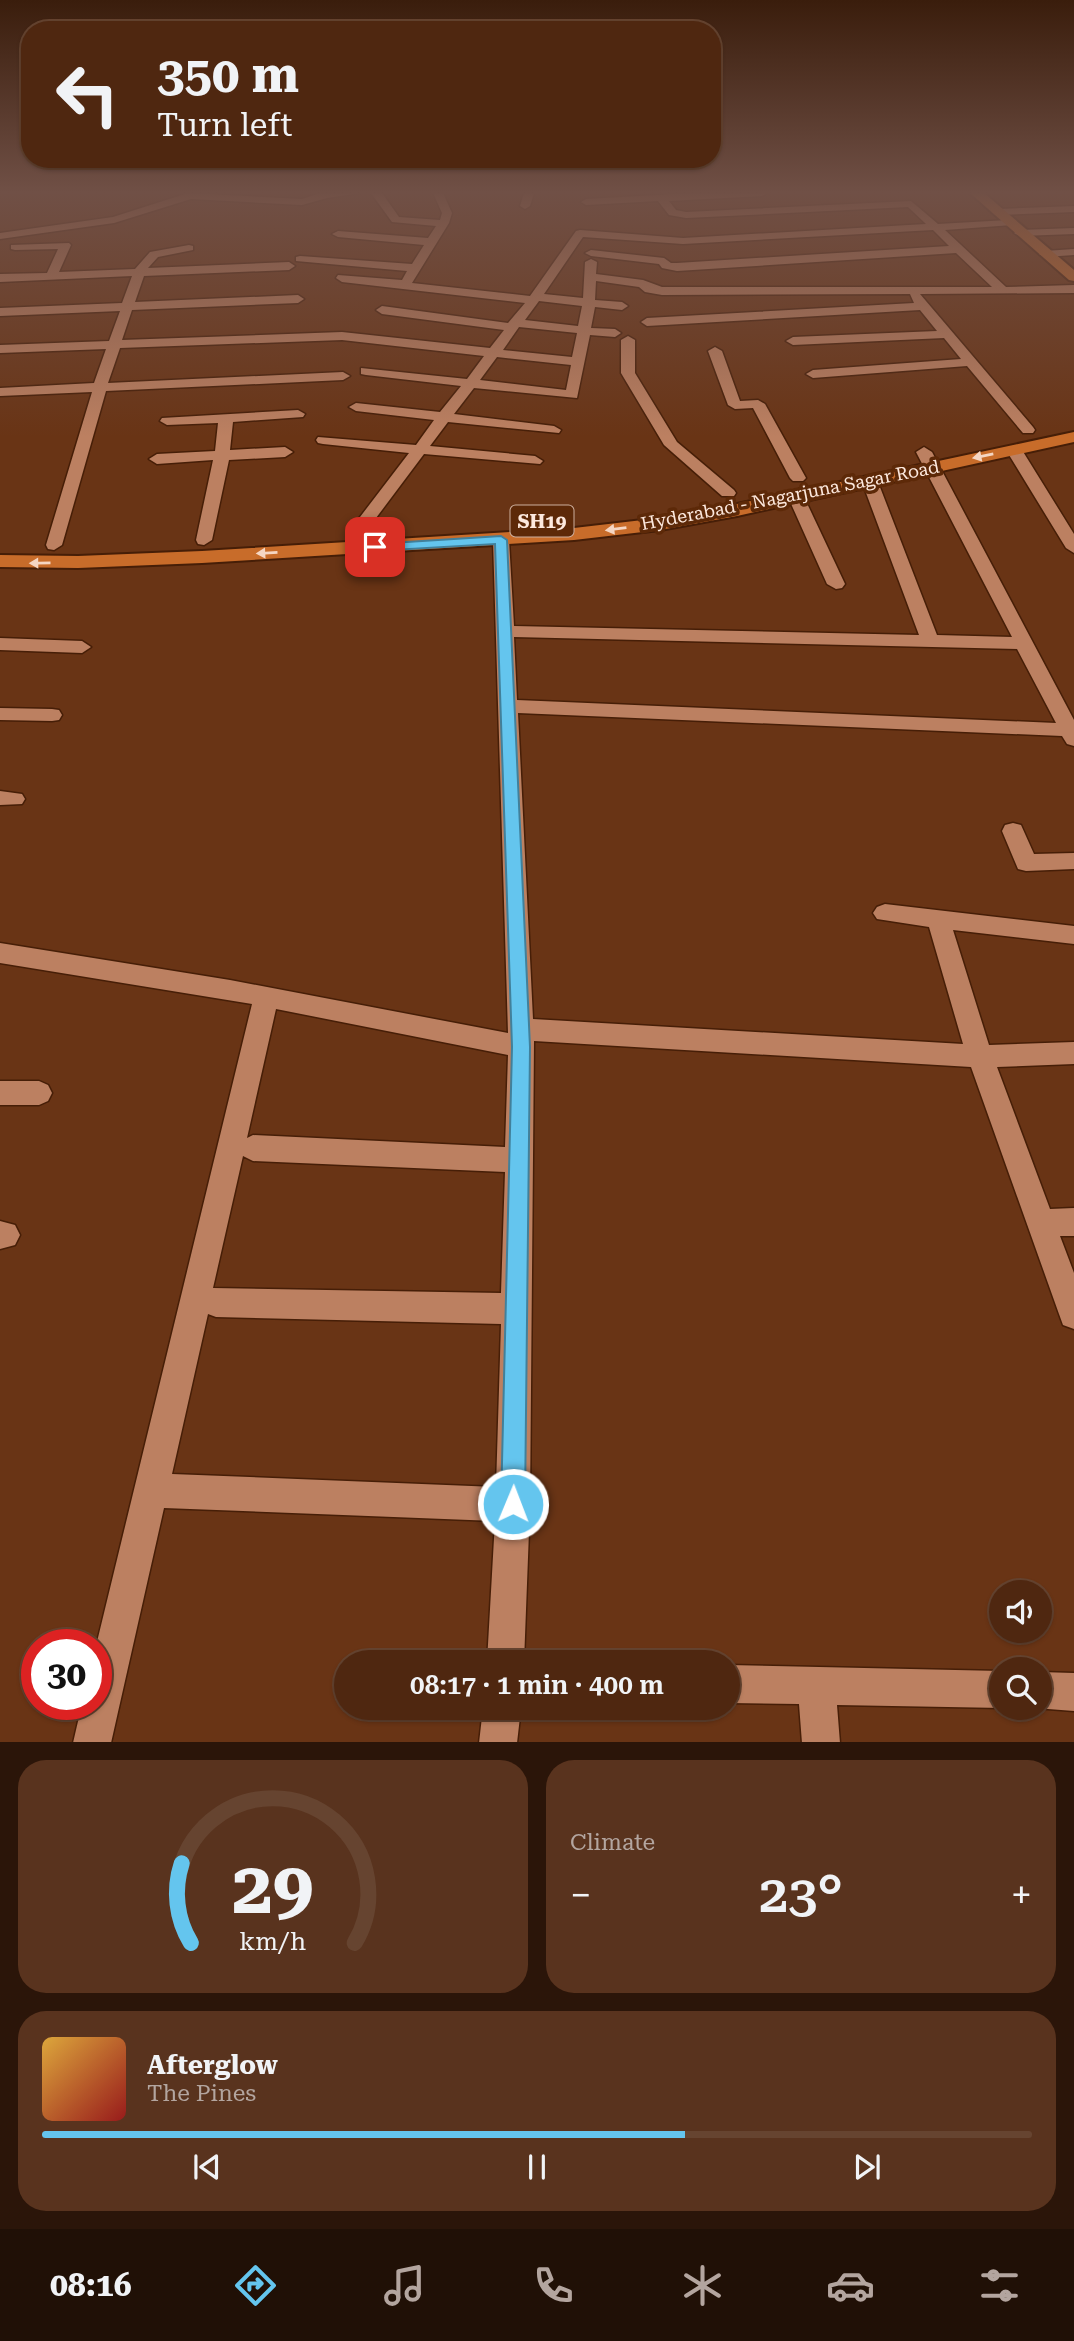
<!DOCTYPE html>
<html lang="en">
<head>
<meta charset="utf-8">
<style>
  :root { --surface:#4f2710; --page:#59331e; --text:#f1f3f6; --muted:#b3a59f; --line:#664430; --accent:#64c5ee }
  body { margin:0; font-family:"Roboto Serif",serif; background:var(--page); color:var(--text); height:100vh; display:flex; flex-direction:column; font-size:26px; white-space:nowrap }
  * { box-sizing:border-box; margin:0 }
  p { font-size:23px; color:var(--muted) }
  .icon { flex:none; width:38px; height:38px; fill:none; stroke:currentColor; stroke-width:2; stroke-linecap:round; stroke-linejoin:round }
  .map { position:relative; height:1742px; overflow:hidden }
  .drawer { display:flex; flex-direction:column; gap:18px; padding:18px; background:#2b1509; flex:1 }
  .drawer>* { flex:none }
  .guide { position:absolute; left:21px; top:21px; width:700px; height:147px; border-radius:28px; box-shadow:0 2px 5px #0004,0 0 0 2px var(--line); background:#4f2710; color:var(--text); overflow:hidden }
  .buttons { position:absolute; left:989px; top:1580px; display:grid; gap:14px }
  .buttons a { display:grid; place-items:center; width:63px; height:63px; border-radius:50%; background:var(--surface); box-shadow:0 2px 5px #0004,0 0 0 2px var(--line); font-size:35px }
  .speed { position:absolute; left:21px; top:1629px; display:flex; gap:14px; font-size:35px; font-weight:700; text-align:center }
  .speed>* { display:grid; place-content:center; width:91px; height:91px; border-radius:50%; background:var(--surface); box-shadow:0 2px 5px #0004,0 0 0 2px var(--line); line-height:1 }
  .speed .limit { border:10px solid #d22; background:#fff; color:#111 }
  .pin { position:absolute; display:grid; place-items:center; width:60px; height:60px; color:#fff; margin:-30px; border-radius:14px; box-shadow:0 4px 10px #0006 }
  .me { position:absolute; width:77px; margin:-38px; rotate:1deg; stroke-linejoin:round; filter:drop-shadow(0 0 5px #0008) }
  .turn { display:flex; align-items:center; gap:24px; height:147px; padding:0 21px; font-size:32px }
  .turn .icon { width:91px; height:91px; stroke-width:2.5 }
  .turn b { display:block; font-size:49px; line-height:60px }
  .big { font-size:52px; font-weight:600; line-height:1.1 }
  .drawer .tile { flex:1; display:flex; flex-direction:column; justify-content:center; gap:10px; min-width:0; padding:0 24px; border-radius:28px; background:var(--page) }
  .drawer .dial { align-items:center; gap:0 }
  .dial svg { height:182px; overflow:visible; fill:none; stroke:var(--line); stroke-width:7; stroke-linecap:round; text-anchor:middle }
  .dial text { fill:var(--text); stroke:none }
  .song { display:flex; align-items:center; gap:21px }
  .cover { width:84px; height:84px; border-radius:10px; background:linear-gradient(135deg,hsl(40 70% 55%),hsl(0 70% 35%)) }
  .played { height:7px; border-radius:4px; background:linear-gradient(90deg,var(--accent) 65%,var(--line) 65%) }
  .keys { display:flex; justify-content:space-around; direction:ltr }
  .heat { display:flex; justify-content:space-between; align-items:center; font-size:38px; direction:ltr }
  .drawer .tiles { flex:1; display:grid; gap:18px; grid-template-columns:1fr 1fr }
  .tile:last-child { grid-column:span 2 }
  .trip { position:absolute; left:334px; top:1650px; width:406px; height:70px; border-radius:35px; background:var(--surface); box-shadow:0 2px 5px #0004,0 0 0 2px var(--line); font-weight:600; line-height:70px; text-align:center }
  .tab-bar { display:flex; height:112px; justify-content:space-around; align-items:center; background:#201006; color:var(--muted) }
  .tab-bar .icon { width:49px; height:49px }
  .tab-bar .current { color:var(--accent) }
  .tab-bar b { font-size:32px; color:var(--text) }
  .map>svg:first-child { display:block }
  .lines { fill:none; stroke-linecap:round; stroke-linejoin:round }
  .minor-casing { stroke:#461e07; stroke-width:3 }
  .major-casing { stroke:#461e07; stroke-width:4 }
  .minor { fill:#bc8061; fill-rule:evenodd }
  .major { fill:#c86c2a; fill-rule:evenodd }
  .oneway { fill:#f5d6c3 }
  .route { fill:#64c5ee; stroke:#41809b; stroke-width:2 }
  .labels { text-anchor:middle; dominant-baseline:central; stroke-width:7; stroke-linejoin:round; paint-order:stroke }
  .far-street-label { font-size:18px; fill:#fde9de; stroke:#5d2908 }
  .shield { fill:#5d2908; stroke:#cdaf9e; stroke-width:2 }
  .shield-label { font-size:19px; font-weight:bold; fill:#fde9de }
</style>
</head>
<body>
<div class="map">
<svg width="1074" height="1743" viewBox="0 0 1074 1743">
  <rect width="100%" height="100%" fill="#693415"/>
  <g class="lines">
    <!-- minor casing -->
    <g class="minor-casing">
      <path id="minor" d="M 188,193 L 302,199 L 320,193 L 360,193 L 327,198 L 302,205 L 191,199 L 114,223 L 0,239 L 0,233 L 113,217 Z
        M 371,193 L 382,193 L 399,217 L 440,220 L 442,213 L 433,193 L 443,193 L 452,213 L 449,223 L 412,283 L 530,296 L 576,231 L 580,230 L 683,238 L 926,224 L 908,207 L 686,218 L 669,215 L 658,201 L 586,205 L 581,202 L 586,199 L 693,193 L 767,193 L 762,196 L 669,201 L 676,210 L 686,212 L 911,201 L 938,224 L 1008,220 L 1013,223 L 1012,225 L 945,230 L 1006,287 L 1074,285 L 1074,293 L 920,294 L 1033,427 L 1035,430 L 1033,433 L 1023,433 L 967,366 L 813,378 L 806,374 L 813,370 L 961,359 L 944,338 L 793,345 L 786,341 L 793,337 L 937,331 L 920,310 L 647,326 L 641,322 L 647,318 L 914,303 L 910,294 L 662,295 L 645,292 L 639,287 L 596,281 L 595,300 L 622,302 L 628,306 L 622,310 L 595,307 L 591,328 L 615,329 L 621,333 L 615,337 L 590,335 L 577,398 L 474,388 L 454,414 L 554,426 L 561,430 L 559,433 L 448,422 L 430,446 L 535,456 L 543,461 L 540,464 L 424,454 L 361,538 L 355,539 L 347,534 L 409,453 L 323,444 L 318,443 L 316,440 L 318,437 L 416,445 L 434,420 L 356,411 L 349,407 L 356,403 L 440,412 L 461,386 L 366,375 L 361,374 L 361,368 L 467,379 L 484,356 L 342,340 L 120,348 L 108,383 L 343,372 L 350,376 L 343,380 L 106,391 L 62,545 L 54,550 L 48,549 L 46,545 L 92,392 L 0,396 L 0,388 L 94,383 L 106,349 L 0,353 L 0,345 L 109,341 L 120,311 L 0,316 L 0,308 L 122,303 L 132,276 L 0,282 L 0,274 L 47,273 L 58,249 L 15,250 L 11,249 L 11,245 L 69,243 L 71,245 L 59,272 L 135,269 L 150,252 L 189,245 L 193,246 L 193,250 L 158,257 L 148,268 L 289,262 L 295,266 L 289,270 L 144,276 L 135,302 L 298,295 L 304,299 L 298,303 L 132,310 L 122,340 L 342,332 L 490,348 L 504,330 L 382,314 L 376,310 L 382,306 L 508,323 L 525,303 L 342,282 L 336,278 L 338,275 L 402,280 L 407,271 L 296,261 L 296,257 L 300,256 L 412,264 L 424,245 L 338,237 L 332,234 L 338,231 L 428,238 L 436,226 L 392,222 ZM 933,230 L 949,246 L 677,263 L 671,263 L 664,258 L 591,250 L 585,253 L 591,256 L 659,264 L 662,268 L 677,271 L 956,253 L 992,287 L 662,287 L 643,280 L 596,274 L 597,262 L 591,259 L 585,262 L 583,298 L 544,294 L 583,237 L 683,244 ZM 539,301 L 582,306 L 578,326 L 525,320 ZM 519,327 L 577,333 L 572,357 L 503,350 ZM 497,357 L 571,365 L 566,390 L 480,380 Z
        M 524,193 L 534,193 L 530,206 L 525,209 L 520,206 Z
        M 1074,206 L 1074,212 L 997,215 L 992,212 L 997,209 Z
        M 1074,228 L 1074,234 L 1020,236 L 1014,233 L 1020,230 Z
        M 1074,249 L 1074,255 L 1045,257 L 1039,254 L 1045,251 Z
        M 628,336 L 635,340 L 635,373 L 677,442 L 734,490 L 736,493 L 734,496 L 722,496 L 664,445 L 621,373 L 621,340 Z
        M 715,347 L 722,351 L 740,401 L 758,400 L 765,404 L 806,478 L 803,481 L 793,481 L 790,478 L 753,408 L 735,409 L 728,405 L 708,351 Z
        M 298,410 L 305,414 L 303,417 L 233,422 L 230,450 L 285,447 L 293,452 L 285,457 L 229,460 L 212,540 L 204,545 L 198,544 L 196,540 L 213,460 L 157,464 L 149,459 L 157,454 L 215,451 L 218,423 L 167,425 L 160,421 L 162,418 Z
        M 1014,445 L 1022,450 L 1074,534 L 1074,553 L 1066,548 L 1006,450 Z
        M 924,447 L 932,452 L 1074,720 L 1074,746 L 1067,744 L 1062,736 L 518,713 L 533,1019 L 963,1044 L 929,927 L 877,919 L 873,913 L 877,907 L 885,904 L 1074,926 L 1074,944 L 953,930 L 989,1045 L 1074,1042 L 1074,1064 L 997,1067 L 1050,1209 L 1074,1208 L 1074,1236 L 1060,1236 L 1074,1273 L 1074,1329 L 1063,1325 L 1059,1314 L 971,1067 L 534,1041 L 530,1505 L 524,1662 L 487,1662 L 495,1521 L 164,1508 L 111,1743 L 73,1743 L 82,1704 L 96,1704 L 96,1646 L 252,1004 L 0,963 L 0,943 L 230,980 L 508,1033 L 493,540 L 495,536 L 501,535 L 509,540 L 514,626 L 919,635 L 862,482 L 870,477 L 878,482 L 937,635 L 1012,637 L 916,452 ZM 514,637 L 1017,649 L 1056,723 L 517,700 ZM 276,1009 L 508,1055 L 505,1147 L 253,1135 L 247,1138 ZM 243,1156 L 253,1161 L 505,1172 L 501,1293 L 213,1288 ZM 208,1314 L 216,1317 L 501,1324 L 496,1487 L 172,1474 Z
        M 796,492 L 804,497 L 845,584 L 842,588 L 836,589 L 827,584 L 788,497 Z
        M 0,638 L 82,641 L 91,647 L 82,653 L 0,650 Z
        M 0,708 L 52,709 L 59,710 L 62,715 L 59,720 L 52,721 L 0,720 Z
        M 0,791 L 22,794 L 25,799 L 22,804 L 0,805 Z
        M 1013,823 L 1021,825 L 1034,854 L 1074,853 L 1074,869 L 1026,871 L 1018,869 L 1002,831 L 1005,825 Z
        M 0,1081 L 39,1081 L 48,1085 L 52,1093 L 48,1101 L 39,1105 L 0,1105 Z
        M 0,1221 L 15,1225 L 20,1235 L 15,1245 L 0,1249 Z
        M 728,1665 L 1001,1671 L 1003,1708 L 837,1705 L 840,1743 L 802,1743 L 799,1704 L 728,1703 Z
        M 1040,1672 L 1074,1673 L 1074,1711 L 1035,1708 L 1040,1708 Z
        M 483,1708 L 521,1708 L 517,1743 L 479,1743 Z"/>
    </g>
    <!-- major casing -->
    <g class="major-casing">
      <path id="major" d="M 970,193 L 984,193 L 1074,270 L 1074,281 L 1069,280 Z
        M 1074,432 L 1074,442 L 737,516 L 660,530 L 574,540 L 202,563 L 78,568 L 0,567 L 0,555 L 78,556 L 202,551 L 574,528 L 660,518 L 737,504 Z"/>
    </g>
    <!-- minor -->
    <use href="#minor" class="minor"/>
    <!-- major -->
    <use href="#major" class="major"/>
  </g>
  <!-- one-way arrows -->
  <defs><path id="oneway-solid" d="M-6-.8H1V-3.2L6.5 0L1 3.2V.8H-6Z" transform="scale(1.75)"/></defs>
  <g class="oneway">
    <use href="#oneway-solid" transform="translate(983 456) rotate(169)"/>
    <use href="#oneway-solid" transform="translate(616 529) rotate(173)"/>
    <use href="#oneway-solid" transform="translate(267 553) rotate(177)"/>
    <use href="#oneway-solid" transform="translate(40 563) rotate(179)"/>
  </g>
  <!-- sky -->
  <linearGradient id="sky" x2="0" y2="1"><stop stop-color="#3a1d0c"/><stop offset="0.44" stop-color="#705046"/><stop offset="1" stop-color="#705046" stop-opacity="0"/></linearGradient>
  <rect width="1074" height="437" fill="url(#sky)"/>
  <!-- route -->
  <path class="route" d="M 501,536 L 507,540 L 530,1047 L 525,1504 L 521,1513 L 513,1516 L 504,1513 L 501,1504 L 512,1047 L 495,544 L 375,551 L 369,547 L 375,544 Z"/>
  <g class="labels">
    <!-- far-street labels -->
    <g class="far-street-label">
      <text transform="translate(790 495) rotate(-11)">Hyderabad - Nagarjuna Sagar Road</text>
    </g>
    <!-- shield labels -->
    <rect class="shield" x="510.5" y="505.5" width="63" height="31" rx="5"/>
    <g class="shield-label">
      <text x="542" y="521">SH19</text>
    </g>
  </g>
</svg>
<div class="buttons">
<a><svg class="icon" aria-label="sound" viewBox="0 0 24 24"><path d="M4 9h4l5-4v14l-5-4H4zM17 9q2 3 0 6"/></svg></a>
<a><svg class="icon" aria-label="search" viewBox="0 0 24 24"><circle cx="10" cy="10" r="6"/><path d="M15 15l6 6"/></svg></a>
</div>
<div class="speed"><div class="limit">30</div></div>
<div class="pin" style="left:375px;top:547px;background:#d93025"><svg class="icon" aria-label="arrive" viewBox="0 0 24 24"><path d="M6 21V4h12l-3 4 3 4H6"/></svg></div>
<svg class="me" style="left:513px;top:1504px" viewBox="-20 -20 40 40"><circle r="17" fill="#64c5ee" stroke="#fff" stroke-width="3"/><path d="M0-11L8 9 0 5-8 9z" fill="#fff"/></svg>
<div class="trip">08:17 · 1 min · 400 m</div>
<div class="guide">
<div class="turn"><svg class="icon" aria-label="left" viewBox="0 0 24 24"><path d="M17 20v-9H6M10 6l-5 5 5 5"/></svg><div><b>350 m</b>Turn left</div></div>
</div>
</div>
<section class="drawer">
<div class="tiles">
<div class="tile dial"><svg viewBox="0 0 100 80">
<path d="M14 69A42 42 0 1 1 86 69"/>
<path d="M14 69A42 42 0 0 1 10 34" stroke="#64c5ee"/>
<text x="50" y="56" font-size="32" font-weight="700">29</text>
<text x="50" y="72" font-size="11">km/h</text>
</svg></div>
<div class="tile"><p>Climate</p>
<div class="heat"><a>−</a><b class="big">23°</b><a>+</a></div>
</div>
<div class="tile">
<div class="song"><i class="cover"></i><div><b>Afterglow</b><p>The Pines</p></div></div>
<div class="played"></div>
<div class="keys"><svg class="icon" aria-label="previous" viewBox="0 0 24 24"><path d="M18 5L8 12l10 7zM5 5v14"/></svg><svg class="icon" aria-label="pause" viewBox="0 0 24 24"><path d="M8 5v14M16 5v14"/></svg><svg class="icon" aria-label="next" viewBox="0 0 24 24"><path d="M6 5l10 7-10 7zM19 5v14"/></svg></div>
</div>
</div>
</section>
<nav class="tab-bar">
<b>08:16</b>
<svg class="icon current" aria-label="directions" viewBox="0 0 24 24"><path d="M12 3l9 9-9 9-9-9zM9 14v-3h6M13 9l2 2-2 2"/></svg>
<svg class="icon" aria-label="music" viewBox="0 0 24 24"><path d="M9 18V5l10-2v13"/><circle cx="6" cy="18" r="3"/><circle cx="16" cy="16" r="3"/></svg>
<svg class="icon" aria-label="phone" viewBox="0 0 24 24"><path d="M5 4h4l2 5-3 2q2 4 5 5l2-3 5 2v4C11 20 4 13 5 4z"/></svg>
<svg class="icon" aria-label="climate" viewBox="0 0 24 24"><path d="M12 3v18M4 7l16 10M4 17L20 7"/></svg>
<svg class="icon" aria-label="car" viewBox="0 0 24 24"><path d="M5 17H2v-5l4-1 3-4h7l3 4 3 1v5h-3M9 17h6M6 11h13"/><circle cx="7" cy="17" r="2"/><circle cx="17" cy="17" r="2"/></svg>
<svg class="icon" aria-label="filters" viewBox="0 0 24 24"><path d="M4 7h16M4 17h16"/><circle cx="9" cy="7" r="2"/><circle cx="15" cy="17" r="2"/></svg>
</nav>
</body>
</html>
